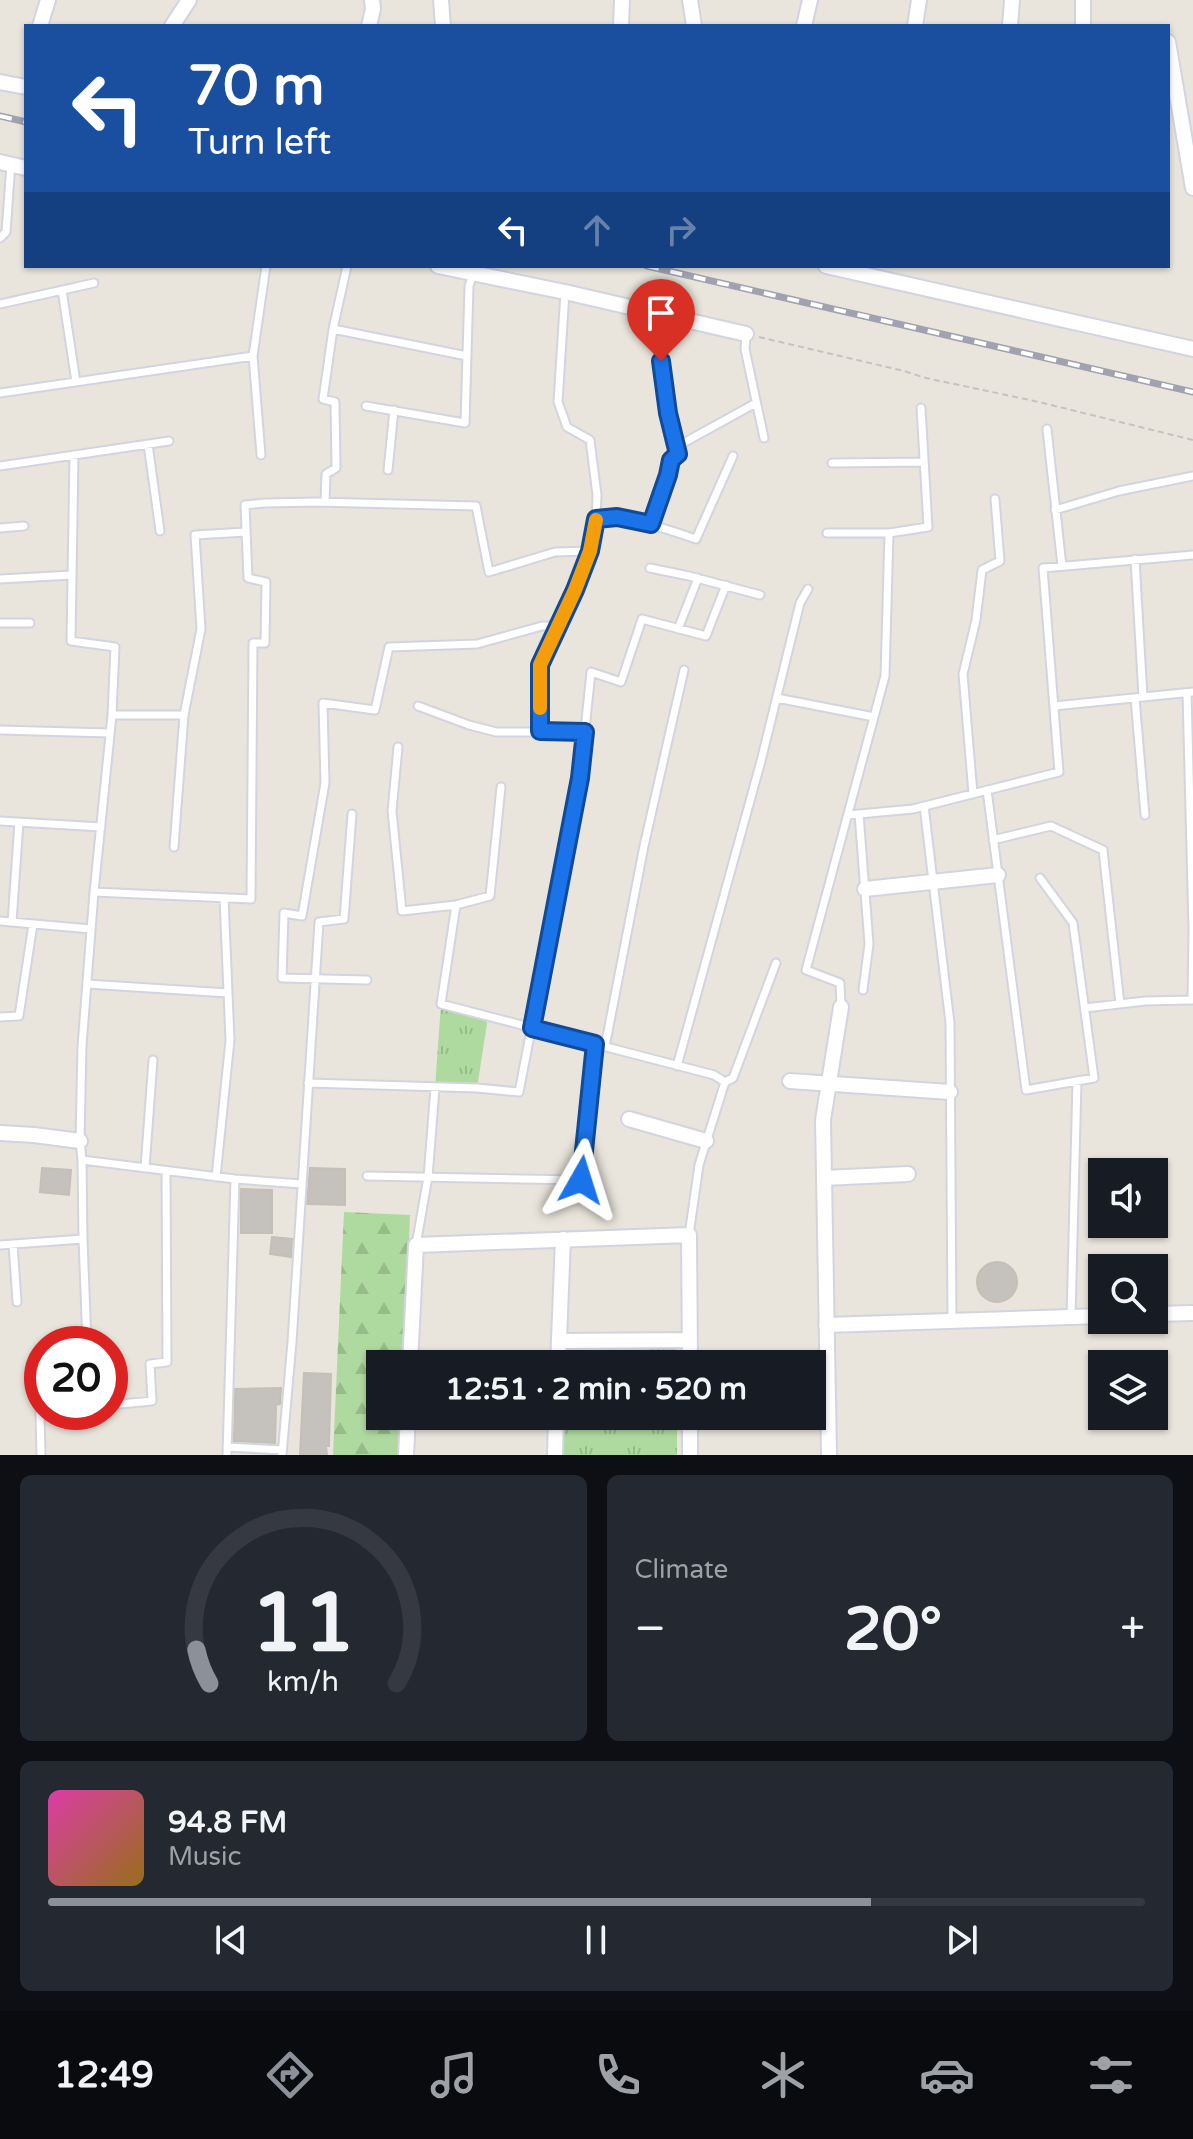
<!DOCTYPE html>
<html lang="en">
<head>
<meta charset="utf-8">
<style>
  :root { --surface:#171b24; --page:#242831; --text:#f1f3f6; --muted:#9ea1a6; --line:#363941; --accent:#8c9099 }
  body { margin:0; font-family:"Varela Round",sans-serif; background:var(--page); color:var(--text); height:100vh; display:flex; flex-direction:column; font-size:30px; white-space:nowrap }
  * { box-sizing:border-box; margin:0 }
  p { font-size:26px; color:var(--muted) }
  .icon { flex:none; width:44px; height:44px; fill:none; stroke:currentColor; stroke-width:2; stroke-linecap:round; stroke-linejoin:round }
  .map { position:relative; height:1455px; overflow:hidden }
  .sheet { display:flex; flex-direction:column; gap:20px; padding:20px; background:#0d0f14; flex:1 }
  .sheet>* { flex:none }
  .hud { position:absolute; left:24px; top:24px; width:1146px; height:244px; border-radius:0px; box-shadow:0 2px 6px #0004; background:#1a4fa0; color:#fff; overflow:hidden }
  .tools { position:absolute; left:1088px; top:1158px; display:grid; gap:16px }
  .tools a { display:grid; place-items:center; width:80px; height:80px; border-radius:0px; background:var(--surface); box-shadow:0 2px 6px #0004; font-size:40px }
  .speed { position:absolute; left:24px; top:1326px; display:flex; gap:16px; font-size:40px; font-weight:700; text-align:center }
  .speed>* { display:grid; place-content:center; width:104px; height:104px; border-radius:50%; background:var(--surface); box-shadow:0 2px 6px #0004; line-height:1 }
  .speed .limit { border:12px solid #d22; background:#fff; color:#111 }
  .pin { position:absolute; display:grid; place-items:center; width:68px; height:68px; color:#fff; margin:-82px -34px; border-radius:50% 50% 50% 0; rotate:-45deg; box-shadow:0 0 8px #0007 }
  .pin .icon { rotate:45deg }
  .me { position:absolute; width:88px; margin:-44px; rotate:6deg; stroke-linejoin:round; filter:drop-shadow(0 0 6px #0008) }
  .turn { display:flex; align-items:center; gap:28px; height:168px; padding:0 32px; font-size:36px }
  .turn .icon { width:104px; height:104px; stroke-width:2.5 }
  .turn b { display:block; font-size:56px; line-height:68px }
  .lanes { display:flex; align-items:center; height:76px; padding:0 32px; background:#0003; justify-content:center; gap:40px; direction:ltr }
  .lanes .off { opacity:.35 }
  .big { font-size:60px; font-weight:700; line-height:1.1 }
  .sheet .widget { flex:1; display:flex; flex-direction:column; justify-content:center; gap:12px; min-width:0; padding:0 28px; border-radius:12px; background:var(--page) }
  .sheet .dial { align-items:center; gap:0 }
  .dial svg { height:208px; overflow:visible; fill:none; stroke:var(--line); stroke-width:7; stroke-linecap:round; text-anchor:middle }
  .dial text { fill:var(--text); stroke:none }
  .song { display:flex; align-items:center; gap:24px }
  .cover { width:96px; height:96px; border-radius:12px; background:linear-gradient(135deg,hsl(320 70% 55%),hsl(40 70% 35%)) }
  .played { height:8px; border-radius:4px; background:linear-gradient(90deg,var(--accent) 75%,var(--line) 75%) }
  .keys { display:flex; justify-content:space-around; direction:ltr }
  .heat { display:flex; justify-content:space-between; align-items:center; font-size:44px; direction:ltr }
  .sheet .tiles { flex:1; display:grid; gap:20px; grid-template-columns:1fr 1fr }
  .widget:last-child { grid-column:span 2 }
  .trip { position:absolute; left:366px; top:1350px; width:460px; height:80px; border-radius:0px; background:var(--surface); box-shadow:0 2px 6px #0004; font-weight:700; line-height:80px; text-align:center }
  .tab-bar { display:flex; height:128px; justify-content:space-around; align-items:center; background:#090b0e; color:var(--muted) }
  .tab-bar .icon { width:56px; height:56px }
  .tab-bar .active { color:var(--accent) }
  .tab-bar b { font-size:36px; color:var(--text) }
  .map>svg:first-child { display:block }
  .grass { fill:url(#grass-tufts) }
  .forest { fill:url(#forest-firs) }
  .building { fill:#c5c1bc; stroke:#c4c0b6; stroke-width:2 }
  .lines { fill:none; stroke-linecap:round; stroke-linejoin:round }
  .service-casing { stroke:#d2d4e0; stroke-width:11 }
  .minor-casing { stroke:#d2d4e0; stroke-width:18 }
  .path { stroke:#c3c3c3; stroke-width:2; stroke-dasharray:6 4; stroke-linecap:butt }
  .service { stroke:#fff; stroke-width:7 }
  .minor { stroke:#fff; stroke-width:14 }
  .rail-casing { stroke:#a0a1b1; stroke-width:7 }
  .rail { stroke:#fff; stroke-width:4; stroke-dasharray:12; stroke-linecap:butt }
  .route-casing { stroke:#114b97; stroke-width:20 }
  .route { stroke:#1a73e8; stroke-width:14 }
  .slow { stroke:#f59e0b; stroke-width:14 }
</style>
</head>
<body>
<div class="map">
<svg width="1193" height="1455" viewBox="0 0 1193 1455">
  <defs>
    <pattern id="grass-tufts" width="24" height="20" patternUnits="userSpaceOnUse" patternTransform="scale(2)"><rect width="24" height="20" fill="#afda9f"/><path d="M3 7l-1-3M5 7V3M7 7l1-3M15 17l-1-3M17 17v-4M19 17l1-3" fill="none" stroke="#97bb89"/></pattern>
    <pattern id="forest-firs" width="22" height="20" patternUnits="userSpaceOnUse" patternTransform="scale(2)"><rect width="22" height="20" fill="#afda9f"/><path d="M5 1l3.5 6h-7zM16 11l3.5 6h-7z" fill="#97bb89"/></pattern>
  </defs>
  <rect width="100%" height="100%" fill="#e9e5dc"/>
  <!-- grass -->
  <path class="grass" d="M 441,1004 L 488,1017 L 477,1088 L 435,1088 Z
    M 676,1349 L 677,1364 L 564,1364 L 564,1350 Z
    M 564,1416 L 677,1416 L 677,1455 L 564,1455 Z"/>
  <!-- forest -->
  <path class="forest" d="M 344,1212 L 410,1215 L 404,1364 L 380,1364 L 380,1416 L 402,1416 L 400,1455 L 333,1455 Z"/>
  <!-- building -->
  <path class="building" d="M 42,1168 L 71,1170 L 69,1195 L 40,1192 Z
    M 310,1168 L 345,1169 L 345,1205 L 307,1204 Z
    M 241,1189 L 272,1190 L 272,1233 L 241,1233 Z
    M 272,1237 L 292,1239 L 291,1257 L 270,1254 Z
    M977 1282a20 20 0 1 1 40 0a20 20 0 1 1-40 0Z
    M 304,1373 L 331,1374 L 329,1446 L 326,1446 L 327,1455 L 300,1455 Z
    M 281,1388 L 280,1404 L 276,1405 L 275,1443 L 234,1441 L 235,1389 Z"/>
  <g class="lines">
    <!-- service casing -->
    <g class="service-casing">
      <path id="service" d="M 0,238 L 6,232 L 11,164
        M 62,290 L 76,382
        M 0,304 L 94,283
        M 333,329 L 467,356
        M 746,335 L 745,349 L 764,438
        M 0,393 L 253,356
        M 366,406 L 465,423 L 469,286 L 473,274
        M 1047,429 L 1062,566
        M 148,444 L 160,531
        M 676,447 L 756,403
        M 74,455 L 71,641 L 115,647 L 112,715
        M 261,455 L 253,356 L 266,266
        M 832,463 L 924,462
        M 0,466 L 169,441
        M 388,470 L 394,410
        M 325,502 L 326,474 L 336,468 L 335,402 L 323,399 L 333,329 L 347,266
        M 1055,510 L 1119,491 L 1193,476
        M 596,519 C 631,516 663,528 696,539 L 733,456
        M 651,524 L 668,475 L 671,460 L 678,454 L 668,413 L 657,336 L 664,314
        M 0,528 L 24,526
        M 827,533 L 889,533 L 928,527 L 921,408
        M 1135,559 L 1143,697
        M 650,568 L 689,576 L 760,595
        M 0,579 L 72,575
        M 0,623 L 30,623
        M 678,629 L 698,578
        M 1187,693 L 1193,930 L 1192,1000
        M 777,698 L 874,717
        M 1135,698 L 1145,815
        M 418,706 L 469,725 L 496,732 L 585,732
        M 1054,706 L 1193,692
        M 0,730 L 110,733
        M 540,731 L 540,665 L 575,590 L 590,551 L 596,519 L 597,495 L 590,440 L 567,427 L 558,402 L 565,292
        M 398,747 L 392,811 L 402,911 L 456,905 L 490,896 L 501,787
        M 987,790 L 1026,1090 L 1094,1078 L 1073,923 L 1040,878
        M 973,794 L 963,674 L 976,620 L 982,570 L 1000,561 L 995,499
        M 924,806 L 950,1023 L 952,1321
        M 859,814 L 869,944 L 863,990
        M 848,815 L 913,809 L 1059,772 L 1043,568 L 1193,555
        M 0,821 L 101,827
        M 993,840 L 1051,826 L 1103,850 L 1120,1004
        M 174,847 L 184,715 L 201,629 L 195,535 L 246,532
        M 94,892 L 251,899 L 253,643 L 265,643 L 266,582 L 248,578 L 245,505 L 265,503 L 316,502 L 476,506 L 489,572 L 555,552 L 590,551
        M 456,905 L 441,1004 L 714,1075 L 725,1082
        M 0,921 L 91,929
        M 12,922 L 19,822
        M 367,980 L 282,978 L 284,913 L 302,916 L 325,783 L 323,703 L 375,710 L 389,647 L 477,644 L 542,626 L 558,626
        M 87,984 L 228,993
        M 841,1007 L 840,983 L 806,970 L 885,676 L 889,533
        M 1085,1008 L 1145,1001 L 1193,1000
        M 0,1017 L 19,1016 L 33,924
        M 605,1047 L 644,846 L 684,670
        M 677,1066 L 761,761 L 800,603 L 808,589
        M 308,1083 L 477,1088 L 519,1092 L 580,778 L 591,672 L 621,682 L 642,619 L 706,636 L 726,585
        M 82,1160 L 235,1179 L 302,1184
        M 145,1168 L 153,1060
        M 367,1176 L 581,1180 L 595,1044
        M 216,1177 L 230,1040 L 224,898
        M 689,1235 L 699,1165 L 725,1082 L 733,1078 L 776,963
        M 13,1244 L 17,1302
        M 0,1245 L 83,1239
        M 416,1245 L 428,1177 L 435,1088
        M 1071,1317 L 1077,1081
        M 87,1344 L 83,1239 L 82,1160 L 80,1141 L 82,1046 L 94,892 L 112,715 L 184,715
        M 39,1373 L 41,1455
        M 110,1405 L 152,1401 L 150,1364 L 167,1362 L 166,1171
        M 227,1447 L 282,1450
        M 227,1455 L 235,1179
        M 282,1455 L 292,1342 L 319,922 L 344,919 L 352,814"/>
    </g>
    <!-- minor casing -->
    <g class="minor-casing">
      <path id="minor" d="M 441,0 L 443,26
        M 690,0 L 694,26
        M 1083,0 L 1083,26
        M 40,26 L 48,0
        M 172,26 L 189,0
        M 369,26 L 373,9 L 372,0
        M 621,26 L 622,0
        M 804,26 L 810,0
        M 915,26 L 919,0
        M 1010,26 L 1012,0
        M 1168,42 L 1193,188
        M 0,82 L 26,87
        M 0,162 L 26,168
        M 438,266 L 565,292 L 746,334
        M 826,266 L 1193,349
        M 865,889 L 998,875
        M 790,1081 L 950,1092
        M 629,1119 L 706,1141
        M 0,1133 L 34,1135 L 80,1141
        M 824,1178 L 908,1174
        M 1154,1314 L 1193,1313
        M 826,1325 L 1102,1316
        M 559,1341 L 690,1340
        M 410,1364 L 416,1245 L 689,1235 L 690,1364
        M 558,1364 L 563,1239
        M 690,1416 L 690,1455
        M 406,1455 L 408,1416
        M 555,1455 L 556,1416
        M 829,1455 L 823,1120 L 841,1007"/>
    </g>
    <!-- path -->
    <path class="path" d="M 759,337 L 904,371 L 926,378 L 1039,402 L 1193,440"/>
    <!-- service -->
    <use href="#service" class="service"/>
    <!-- minor -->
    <use href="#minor" class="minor"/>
    <!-- rail casing -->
    <g class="rail-casing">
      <path id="rail" d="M 0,116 L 26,122
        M 647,266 L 1193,392"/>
    </g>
    <!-- rail -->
    <use href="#rail" class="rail"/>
  </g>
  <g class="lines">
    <!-- route casing -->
    <g class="route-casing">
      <path id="route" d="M 581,1180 L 595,1044 L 532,1028 L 580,778 L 585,732 L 540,731 L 540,665 L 575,590 L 590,551 L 596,519 L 617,517 L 651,524 L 668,475 L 671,460 L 678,454 L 668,413 L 661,361"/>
    </g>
    <!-- route -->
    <use href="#route" class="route"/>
    <!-- slow -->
    <path class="slow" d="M 540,708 L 540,665 L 575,590 L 590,551 L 596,520"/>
  </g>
</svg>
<div class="tools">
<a><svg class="icon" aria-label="sound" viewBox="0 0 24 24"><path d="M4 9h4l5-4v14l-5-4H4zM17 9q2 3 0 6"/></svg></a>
<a><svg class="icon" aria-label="search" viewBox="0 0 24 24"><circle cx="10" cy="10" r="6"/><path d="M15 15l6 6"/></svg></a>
<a><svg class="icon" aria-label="layers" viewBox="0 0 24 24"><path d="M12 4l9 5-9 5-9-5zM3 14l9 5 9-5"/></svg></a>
</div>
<div class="speed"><div class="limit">20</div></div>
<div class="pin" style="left:661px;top:361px;background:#d93025"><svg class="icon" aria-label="arrive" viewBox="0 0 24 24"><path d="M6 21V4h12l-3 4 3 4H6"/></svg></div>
<svg class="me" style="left:581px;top:1180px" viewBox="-20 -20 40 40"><path d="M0-17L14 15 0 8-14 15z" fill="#1a73e8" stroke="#fff" stroke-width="4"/></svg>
<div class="trip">12:51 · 2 min · 520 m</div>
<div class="hud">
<div class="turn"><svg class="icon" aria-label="left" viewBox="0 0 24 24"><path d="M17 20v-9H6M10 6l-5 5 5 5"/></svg><div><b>70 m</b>Turn left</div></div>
<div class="lanes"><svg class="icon" aria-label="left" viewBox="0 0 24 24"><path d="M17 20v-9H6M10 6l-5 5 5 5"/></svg><svg class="icon off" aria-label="ahead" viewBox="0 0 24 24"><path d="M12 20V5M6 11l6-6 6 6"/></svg><svg class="icon off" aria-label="right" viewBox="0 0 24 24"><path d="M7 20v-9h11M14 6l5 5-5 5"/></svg></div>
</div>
</div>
<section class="sheet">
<div class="tiles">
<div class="widget dial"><svg viewBox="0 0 100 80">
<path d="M14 69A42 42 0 1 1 86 69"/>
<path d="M14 69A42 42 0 0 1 9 56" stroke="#8c9099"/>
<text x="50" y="56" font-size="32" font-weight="700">11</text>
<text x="50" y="72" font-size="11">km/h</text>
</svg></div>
<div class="widget"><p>Climate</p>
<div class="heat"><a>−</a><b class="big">20°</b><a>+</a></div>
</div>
<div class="widget">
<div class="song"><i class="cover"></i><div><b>94.8 FM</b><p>Music</p></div></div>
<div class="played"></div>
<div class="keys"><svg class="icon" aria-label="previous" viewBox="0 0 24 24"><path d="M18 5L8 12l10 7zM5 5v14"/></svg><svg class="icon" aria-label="pause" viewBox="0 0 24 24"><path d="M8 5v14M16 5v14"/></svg><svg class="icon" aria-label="next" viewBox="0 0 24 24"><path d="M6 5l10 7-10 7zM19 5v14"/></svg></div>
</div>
</div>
</section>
<nav class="tab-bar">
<b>12:49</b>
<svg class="icon active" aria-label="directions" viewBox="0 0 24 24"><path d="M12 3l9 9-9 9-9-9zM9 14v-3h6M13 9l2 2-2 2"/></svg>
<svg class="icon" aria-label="music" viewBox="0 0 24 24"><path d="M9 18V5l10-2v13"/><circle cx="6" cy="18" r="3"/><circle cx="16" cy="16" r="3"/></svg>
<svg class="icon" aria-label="phone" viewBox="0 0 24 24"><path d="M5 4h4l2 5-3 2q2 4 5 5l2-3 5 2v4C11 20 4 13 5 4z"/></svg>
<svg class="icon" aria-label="climate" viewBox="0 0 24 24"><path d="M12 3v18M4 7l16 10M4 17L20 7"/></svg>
<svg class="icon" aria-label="car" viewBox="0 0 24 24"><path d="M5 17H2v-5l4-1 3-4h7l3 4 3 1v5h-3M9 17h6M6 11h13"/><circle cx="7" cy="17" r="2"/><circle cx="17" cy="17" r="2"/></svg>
<svg class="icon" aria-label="filters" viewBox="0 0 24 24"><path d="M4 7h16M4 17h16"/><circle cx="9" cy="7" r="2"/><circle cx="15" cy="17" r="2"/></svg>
</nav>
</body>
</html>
